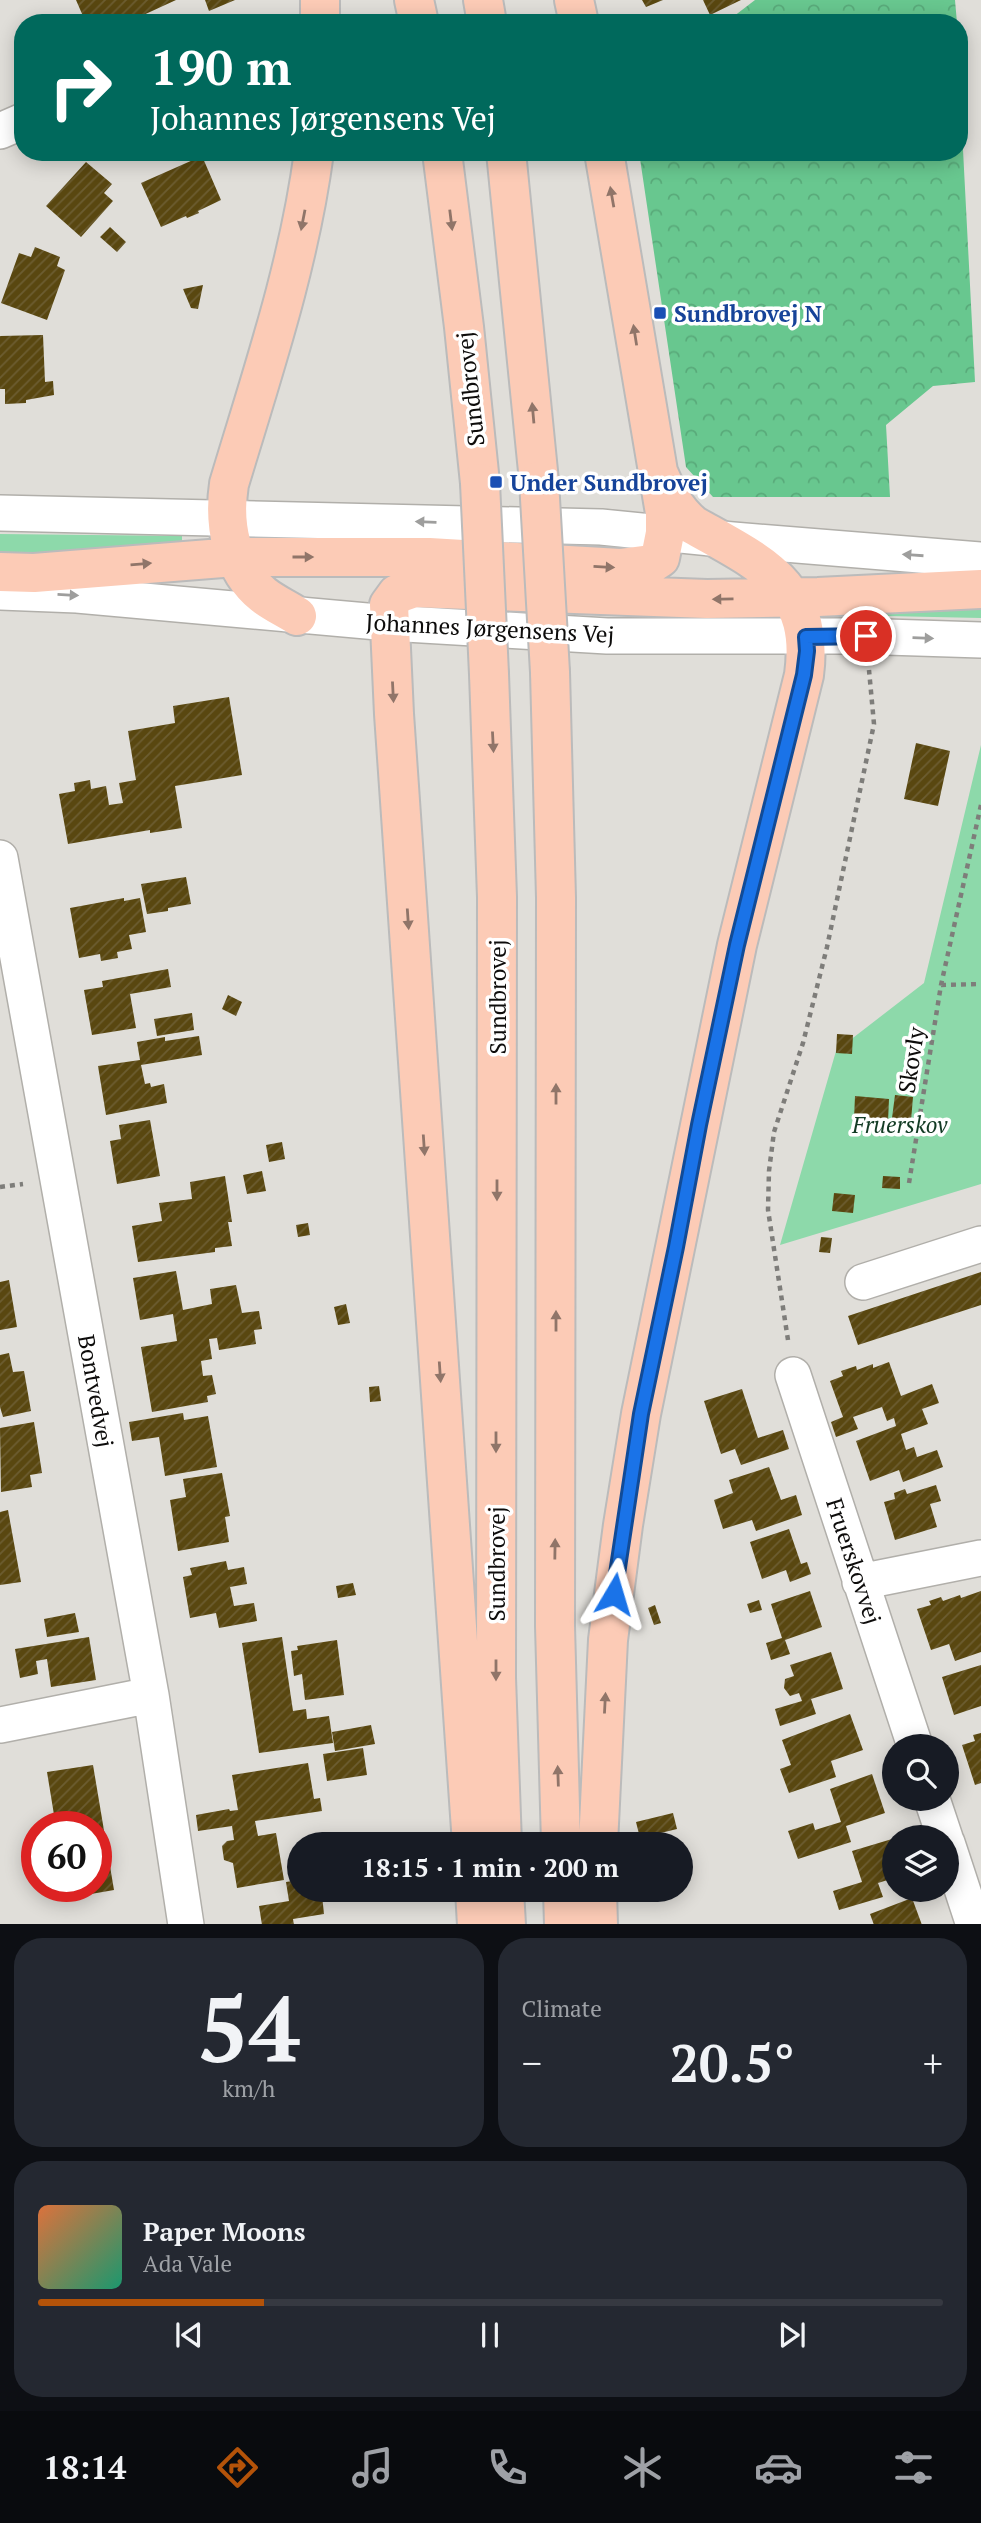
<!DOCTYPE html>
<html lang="en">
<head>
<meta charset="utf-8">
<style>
  :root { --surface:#171b24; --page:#242831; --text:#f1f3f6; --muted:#9ea1a6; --line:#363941; --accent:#b45309 }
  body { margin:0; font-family:"PT Serif",serif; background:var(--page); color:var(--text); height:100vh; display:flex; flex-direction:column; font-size:26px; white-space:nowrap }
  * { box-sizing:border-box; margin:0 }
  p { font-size:23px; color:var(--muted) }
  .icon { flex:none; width:38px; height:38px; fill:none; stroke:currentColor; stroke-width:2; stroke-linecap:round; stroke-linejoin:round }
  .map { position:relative; height:1924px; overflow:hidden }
  .drawer { display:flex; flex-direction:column; gap:14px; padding:14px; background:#0d0f14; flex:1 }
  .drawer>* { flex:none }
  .hud { position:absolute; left:14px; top:14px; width:954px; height:147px; border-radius:28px; box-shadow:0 4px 18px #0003; background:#00695c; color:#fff; overflow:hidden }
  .tools { position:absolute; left:882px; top:1734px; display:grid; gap:14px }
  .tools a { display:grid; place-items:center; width:77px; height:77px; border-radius:50%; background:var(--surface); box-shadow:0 4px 18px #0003; font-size:35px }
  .speed { position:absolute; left:21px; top:1811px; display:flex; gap:14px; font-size:35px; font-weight:700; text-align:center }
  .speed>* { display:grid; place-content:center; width:91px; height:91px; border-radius:50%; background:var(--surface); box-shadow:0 4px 18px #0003; line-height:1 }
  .speed .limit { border:10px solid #d22; background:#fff; color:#111 }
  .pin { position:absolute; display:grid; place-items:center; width:60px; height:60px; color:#fff; margin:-30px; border:4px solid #fff; border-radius:50%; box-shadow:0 2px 7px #0007 }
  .me { position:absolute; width:77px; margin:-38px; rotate:7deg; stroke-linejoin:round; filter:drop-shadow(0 0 5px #0008) }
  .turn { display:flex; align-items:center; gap:24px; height:147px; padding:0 21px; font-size:32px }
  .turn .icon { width:91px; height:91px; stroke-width:2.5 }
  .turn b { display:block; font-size:49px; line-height:60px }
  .big { font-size:52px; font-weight:700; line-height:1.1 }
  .drawer .widget { flex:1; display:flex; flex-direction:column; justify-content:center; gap:10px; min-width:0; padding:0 24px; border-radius:28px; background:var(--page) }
  .drawer .dial { align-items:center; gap:0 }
  .dial b { font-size:91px; line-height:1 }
  .song { display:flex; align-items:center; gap:21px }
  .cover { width:84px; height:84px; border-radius:10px; background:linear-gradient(135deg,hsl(20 70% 55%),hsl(160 70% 35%)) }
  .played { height:7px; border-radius:4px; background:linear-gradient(90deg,var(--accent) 25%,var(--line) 25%) }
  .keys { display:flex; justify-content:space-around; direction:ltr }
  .heat { display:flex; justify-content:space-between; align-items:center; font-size:38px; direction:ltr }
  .drawer .tiles { flex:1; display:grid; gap:14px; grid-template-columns:1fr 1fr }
  .widget:last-child { grid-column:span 2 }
  .trip { position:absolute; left:287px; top:1832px; width:406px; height:70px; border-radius:35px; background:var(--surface); box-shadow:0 4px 18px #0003; font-weight:700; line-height:70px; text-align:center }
  .tab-bar { display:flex; height:112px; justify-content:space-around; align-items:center; background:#090b0e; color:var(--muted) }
  .tab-bar .icon { width:49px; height:49px }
  .tab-bar .current { color:var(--accent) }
  .tab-bar b { font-size:32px; color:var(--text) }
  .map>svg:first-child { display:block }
  .green { fill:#8dd9aa }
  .forest { fill:url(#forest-crowns) }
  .building { fill:url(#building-hatch) }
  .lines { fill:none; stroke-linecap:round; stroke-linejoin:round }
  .minor-casing { stroke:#b1afaa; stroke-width:38 }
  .major-casing { stroke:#bbb; stroke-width:42 }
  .path { stroke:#7e7d7a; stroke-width:4.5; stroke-dasharray:5 5; stroke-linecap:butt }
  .minor { stroke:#fff; stroke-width:35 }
  .major { stroke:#fccbb6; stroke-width:38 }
  .major-bridge-casing { stroke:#bbb; stroke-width:42; stroke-linecap:butt }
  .major-bridge { stroke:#fccbb6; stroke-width:38 }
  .oneway { fill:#907569 }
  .oneway2 { fill:#9e9e9d }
  .route-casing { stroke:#114b97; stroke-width:18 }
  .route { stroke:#1a73e8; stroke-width:12 }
  .transit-dot { fill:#1a4fb4; stroke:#fff; stroke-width:2.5 }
  .labels { text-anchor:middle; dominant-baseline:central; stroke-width:7; stroke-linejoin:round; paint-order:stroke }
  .transit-label { font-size:23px; font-weight:bold; fill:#164399; stroke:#fff; text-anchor:start }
  .street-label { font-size:23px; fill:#0d0c0b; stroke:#fff }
  .park-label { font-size:23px; font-style:italic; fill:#123b24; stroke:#fff }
</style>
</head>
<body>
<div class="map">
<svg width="981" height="1925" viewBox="0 0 981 1925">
  <defs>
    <pattern id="forest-crowns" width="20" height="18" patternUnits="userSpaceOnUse" patternTransform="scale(1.75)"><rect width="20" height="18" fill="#68c78f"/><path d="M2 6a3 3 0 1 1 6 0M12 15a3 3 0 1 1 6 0" fill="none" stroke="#59aa7a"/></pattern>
    <pattern id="building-hatch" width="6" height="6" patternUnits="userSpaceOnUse" patternTransform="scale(1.75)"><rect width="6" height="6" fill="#594710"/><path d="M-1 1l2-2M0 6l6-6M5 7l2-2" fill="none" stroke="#6c5d31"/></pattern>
  </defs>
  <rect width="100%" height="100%" fill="#e0ded9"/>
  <!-- green -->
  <path class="green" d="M 0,534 L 182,536 L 182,551 L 0,561 Z
    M 981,598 L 981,618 L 840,615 Z
    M 981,745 L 981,1184 L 780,1245 L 836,1051 L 924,983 Z"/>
  <!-- forest -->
  <path class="forest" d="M 755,0 L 955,0 L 957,23 L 725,23 Z
    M 959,72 L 975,382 L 933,386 L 886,425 L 890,497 L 713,497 L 686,467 L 639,152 L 959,152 Z"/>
  <!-- building -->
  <path class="building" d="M 76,0 L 176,0 L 126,23 L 86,23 Z
    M 205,0 L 235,0 L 209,11 Z
    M 642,0 L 663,0 L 646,7 Z
    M 703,0 L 741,0 L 710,15 Z
    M 202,156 L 221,200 L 198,211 L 199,213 L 187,218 L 186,216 L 161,227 L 141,183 Z
    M 86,162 L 112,184 L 104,193 L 113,201 L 81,237 L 46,206 Z
    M 110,227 L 126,242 L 117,252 L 100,237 Z
    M 35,247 L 60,257 L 57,266 L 65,270 L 47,320 L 1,303 L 19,253 L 31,257 Z
    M 203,285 L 198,309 L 191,308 L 183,289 Z
    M 43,335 L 45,382 L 53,381 L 54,395 L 26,400 L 26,403 L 5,404 L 5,389 L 0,389 L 0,336 Z
    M 229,697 L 242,775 L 175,786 L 182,828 L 150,833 L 150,830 L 68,844 L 59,794 L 75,791 L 74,783 L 90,780 L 91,789 L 106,786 L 109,805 L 123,803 L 119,783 L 136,780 L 128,731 L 175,723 L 173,706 Z
    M 916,743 L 950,751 L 938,806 L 904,799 Z
    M 186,877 L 191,904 L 168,908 L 168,911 L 147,914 L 141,884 Z
    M 124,898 L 124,901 L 140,898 L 146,932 L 129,935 L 132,949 L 117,952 L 118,958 L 101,961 L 100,954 L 79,958 L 70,908 Z
    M 168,969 L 171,987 L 130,994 L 136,1028 L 92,1035 L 84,990 L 103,987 L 102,981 Z
    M 228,995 L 242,1002 L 236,1016 L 222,1009 Z
    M 192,1013 L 194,1030 L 157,1036 L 154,1019 Z
    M 837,1034 L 853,1035 L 852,1054 L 836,1053 Z
    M 199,1036 L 202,1055 L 141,1065 L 145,1084 L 150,1083 L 151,1087 L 164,1084 L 167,1103 L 106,1115 L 98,1066 L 140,1060 L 137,1042 L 165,1037 L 165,1041 Z
    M 895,1095 L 913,1097 L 911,1121 L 892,1118 Z
    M 855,1096 L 889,1099 L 888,1122 L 854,1119 Z
    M 150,1120 L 160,1176 L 117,1184 L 110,1141 L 121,1139 L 119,1125 Z
    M 282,1142 L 285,1159 L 269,1162 L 266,1145 Z
    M 262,1171 L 266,1191 L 247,1194 L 243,1175 Z
    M 225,1176 L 232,1222 L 228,1222 L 232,1246 L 215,1248 L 215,1252 L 138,1262 L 132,1226 L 162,1221 L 159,1203 L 192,1199 L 190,1182 Z
    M 883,1176 L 900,1177 L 900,1189 L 882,1188 Z
    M 834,1193 L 855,1195 L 853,1213 L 832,1211 Z
    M 308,1223 L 310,1235 L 298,1237 L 296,1225 Z
    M 821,1237 L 832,1238 L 830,1253 L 819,1252 Z
    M 176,1271 L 183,1310 L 212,1304 L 210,1289 L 236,1285 L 242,1313 L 259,1311 L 262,1329 L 254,1330 L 256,1344 L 219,1350 L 217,1338 L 209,1339 L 212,1359 L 201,1361 L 203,1376 L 212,1375 L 216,1394 L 207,1396 L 208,1402 L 152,1412 L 141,1347 L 177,1341 L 173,1314 L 140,1320 L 133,1278 Z
    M 981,1272 L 981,1305 L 858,1345 L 848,1316 Z
    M 9,1280 L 17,1327 L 0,1330 L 0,1282 Z
    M 346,1304 L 350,1323 L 338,1325 L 334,1307 Z
    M 9,1353 L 13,1372 L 24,1371 L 31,1411 L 3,1417 L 0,1407 L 0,1355 Z
    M 889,1362 L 901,1396 L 932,1384 L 939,1403 L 922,1409 L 928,1424 L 901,1434 L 906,1450 L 914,1447 L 917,1457 L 937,1450 L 943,1467 L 903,1482 L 899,1470 L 870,1481 L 856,1441 L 896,1426 L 894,1418 L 887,1421 L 882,1407 L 853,1417 L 858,1429 L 836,1437 L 831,1422 L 843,1417 L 830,1381 L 843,1376 L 841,1371 L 856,1366 L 857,1370 L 873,1364 L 873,1368 Z
    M 379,1386 L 381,1401 L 370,1402 L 369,1387 Z
    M 742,1389 L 758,1438 L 783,1430 L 789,1449 L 741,1465 L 735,1449 L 721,1454 L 704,1401 Z
    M 183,1413 L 184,1420 L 208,1416 L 217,1467 L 165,1476 L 159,1437 L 132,1441 L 129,1422 Z
    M 34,1422 L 42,1473 L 30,1475 L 32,1487 L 1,1492 L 0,1428 Z
    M 769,1467 L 781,1500 L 796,1495 L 802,1515 L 756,1531 L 752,1520 L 723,1529 L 714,1500 L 733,1493 L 729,1480 Z
    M 222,1473 L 230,1516 L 225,1517 L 229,1542 L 178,1551 L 170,1500 L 186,1497 L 183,1479 Z
    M 936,1485 L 941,1501 L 930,1504 L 937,1527 L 895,1540 L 884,1502 L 895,1499 L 894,1493 L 905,1489 L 907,1494 Z
    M 8,1510 L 21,1582 L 0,1585 L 0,1512 Z
    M 789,1529 L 801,1564 L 807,1562 L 811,1574 L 790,1582 L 786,1570 L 762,1579 L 750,1542 Z
    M 226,1561 L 228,1570 L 244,1567 L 247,1584 L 230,1587 L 234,1606 L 254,1603 L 257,1621 L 219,1628 L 216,1613 L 190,1618 L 183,1577 L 192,1575 L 190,1568 Z
    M 353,1583 L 356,1595 L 338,1598 L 336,1586 Z
    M 810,1591 L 822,1627 L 785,1640 L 790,1654 L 771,1660 L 766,1643 L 782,1638 L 771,1604 Z
    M 981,1591 L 981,1652 L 955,1661 L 949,1644 L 931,1650 L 917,1609 L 931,1605 L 929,1601 L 941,1597 L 943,1601 L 960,1595 L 961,1598 Z
    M 759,1600 L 762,1610 L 750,1613 L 747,1604 Z
    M 655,1605 L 661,1623 L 654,1625 L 648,1608 Z
    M 75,1613 L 79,1632 L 47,1637 L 44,1619 Z
    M 89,1637 L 96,1680 L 51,1687 L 47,1659 L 36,1661 L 38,1674 L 20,1678 L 15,1649 Z
    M 282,1637 L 293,1711 L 306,1709 L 307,1719 L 329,1716 L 333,1743 L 259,1753 L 242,1643 Z
    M 337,1640 L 344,1695 L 305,1700 L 302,1674 L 294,1676 L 291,1651 L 298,1650 L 297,1646 Z
    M 831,1652 L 843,1689 L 811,1699 L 816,1714 L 780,1726 L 775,1709 L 802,1701 L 799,1693 L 790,1696 L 784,1688 L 785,1679 L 794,1676 L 790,1665 Z
    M 981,1665 L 981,1706 L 954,1715 L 942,1677 Z
    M 850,1714 L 863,1750 L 831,1761 L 836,1777 L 789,1793 L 780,1769 L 791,1765 L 782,1740 Z
    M 371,1725 L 375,1744 L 335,1751 L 332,1732 Z
    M 981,1733 L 981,1783 L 975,1785 L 962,1745 L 975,1741 L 973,1735 Z
    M 363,1748 L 367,1775 L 327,1781 L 323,1754 Z
    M 308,1763 L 314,1799 L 320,1798 L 322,1811 L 255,1821 L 258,1836 L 276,1833 L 284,1880 L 237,1888 L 233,1863 L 224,1860 L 222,1846 L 227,1841 L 234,1840 L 232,1826 L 198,1831 L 196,1815 L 229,1809 L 230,1811 L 238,1810 L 232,1775 Z
    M 93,1765 L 114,1890 L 68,1898 L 66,1886 L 96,1886 L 96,1827 L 56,1827 L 47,1772 Z
    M 872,1774 L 885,1813 L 846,1826 L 851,1842 L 798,1859 L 788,1831 L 813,1823 L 815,1830 L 841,1822 L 830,1789 Z
    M 673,1813 L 677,1829 L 640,1838 L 636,1822 Z
    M 892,1839 L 894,1846 L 894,1878 L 878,1883 L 883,1897 L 839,1910 L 833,1891 L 862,1882 L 852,1851 Z
    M 299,1880 L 299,1890 L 325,1890 L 325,1895 L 322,1895 L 324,1914 L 293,1919 L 294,1925 L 262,1925 L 259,1906 L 289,1901 L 286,1882 Z
    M 912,1898 L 922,1925 L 874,1925 L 870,1914 Z"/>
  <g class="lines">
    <!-- minor casing -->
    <g class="minor-casing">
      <path id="minor" d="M 0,131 L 23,121
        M 0,513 L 601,527 L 721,539 L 981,560
        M 0,592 L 77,595 L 389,623 L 607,636 L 855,636 L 981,640
        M 0,858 L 151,1695 L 186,1925
        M 863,1282 L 981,1244
        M 793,1375 L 915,1746
        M 860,1582 L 981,1558
        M 0,1725 L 151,1695
        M 932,1799 L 945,1838
        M 947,1843 L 974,1925"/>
    </g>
    <!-- major casing -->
    <g class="major-casing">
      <path id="major" d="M 414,0 L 419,23
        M 483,0 L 487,23
        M 574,0 L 579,23
        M 320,23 L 320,0
        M 442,152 L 464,327 L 480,483
        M 506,152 L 539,481
        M 0,572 L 34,573 L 235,557 L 429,557 L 620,568 L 651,564 L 660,558 L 665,533 L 665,513 L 604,152
        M 297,616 C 286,609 273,603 263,595 C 231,569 223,524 229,484 C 262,374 299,266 314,152
        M 550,672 L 556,898 L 555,1626 L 561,1844
        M 489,674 L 497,897 L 496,1678 L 502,1844
        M 472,1844 L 394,714 L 389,605 L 397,594 L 414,588 L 707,599 L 818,597 L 981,589
        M 598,1844 L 608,1640 L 623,1525 L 641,1414 L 737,945 L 804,675 C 816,585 760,563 693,525 C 675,510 667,493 658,472
        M 475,1890 L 477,1925
        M 504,1890 L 506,1925
        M 563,1890 L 564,1925
        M 597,1890 L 598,1925"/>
    </g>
    <!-- path -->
    <path class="path" d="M 941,985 L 981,984
      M 909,1183 L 941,985 L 981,805
      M 0,1187 L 23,1184
      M 788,1340 L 768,1210 L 769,1171 L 774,1132 L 803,1043 L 827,947 L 874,724 L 869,670"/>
    <!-- minor -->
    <use href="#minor" class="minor"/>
    <!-- major -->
    <use href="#major" class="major"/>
    <!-- major-bridge casing -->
    <g class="major-bridge-casing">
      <path id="major-bridge" d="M 539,481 L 550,672
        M 480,483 L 489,674"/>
    </g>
    <!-- major-bridge -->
    <use href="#major-bridge" class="major-bridge"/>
  </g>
  <!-- one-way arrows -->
  <defs><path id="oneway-solid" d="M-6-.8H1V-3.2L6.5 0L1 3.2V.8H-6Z" transform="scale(1.75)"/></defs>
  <g class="oneway">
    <use href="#oneway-solid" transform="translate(612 197) rotate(-100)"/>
    <use href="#oneway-solid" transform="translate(303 220) rotate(101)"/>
    <use href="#oneway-solid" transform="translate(451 220) rotate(83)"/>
    <use href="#oneway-solid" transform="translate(635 335) rotate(-99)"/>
    <use href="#oneway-solid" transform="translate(533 413) rotate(-95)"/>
    <use href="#oneway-solid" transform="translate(303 557)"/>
    <use href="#oneway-solid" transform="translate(141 564) rotate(-5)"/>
    <use href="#oneway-solid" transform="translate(604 567) rotate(3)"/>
    <use href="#oneway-solid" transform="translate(723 599) rotate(179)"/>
    <use href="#oneway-solid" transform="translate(393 692) rotate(87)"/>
    <use href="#oneway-solid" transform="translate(493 742) rotate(87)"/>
    <use href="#oneway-solid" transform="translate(408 919) rotate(86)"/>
    <use href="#oneway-solid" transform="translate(556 1094) rotate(-90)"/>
    <use href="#oneway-solid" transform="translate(424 1145) rotate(86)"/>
    <use href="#oneway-solid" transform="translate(497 1190) rotate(90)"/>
    <use href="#oneway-solid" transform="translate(556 1321) rotate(-90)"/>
    <use href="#oneway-solid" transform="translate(440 1372) rotate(86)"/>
    <use href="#oneway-solid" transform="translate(496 1442) rotate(90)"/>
    <use href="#oneway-solid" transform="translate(555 1549) rotate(-89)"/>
    <use href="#oneway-solid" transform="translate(496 1670) rotate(90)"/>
    <use href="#oneway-solid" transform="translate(605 1703) rotate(-87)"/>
    <use href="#oneway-solid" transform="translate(558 1776) rotate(-92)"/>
  </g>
  <g class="oneway2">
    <use href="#oneway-solid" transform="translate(426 522) rotate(-178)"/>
    <use href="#oneway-solid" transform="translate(913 555) rotate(-176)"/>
    <use href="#oneway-solid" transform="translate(68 595) rotate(3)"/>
    <use href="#oneway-solid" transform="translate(923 638) rotate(2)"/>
  </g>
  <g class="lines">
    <!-- route casing -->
    <g class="route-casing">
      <path id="route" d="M 614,1594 L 641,1414 L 676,1247 L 699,1125 L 737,945 L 804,675 L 807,651 L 806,637 L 866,636"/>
    </g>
    <!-- route -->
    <use href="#route" class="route"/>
  </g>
  <!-- markers -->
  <g class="transit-dot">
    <rect x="653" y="306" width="14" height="14" rx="3.5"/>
    <rect x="489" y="475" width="14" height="14" rx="3.5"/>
  </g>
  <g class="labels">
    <!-- transit labels -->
    <g class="transit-label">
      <text x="674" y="313">Sundbrovej N</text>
      <text x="510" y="482">Under Sundbrovej</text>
    </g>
    <!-- street labels -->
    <g class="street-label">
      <text transform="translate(470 389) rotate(-96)">Sundbrovej</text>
      <text transform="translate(490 628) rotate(3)">Johannes Jørgensens Vej</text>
      <text transform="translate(497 997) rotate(-90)">Sundbrovej</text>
      <text transform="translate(911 1060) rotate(-81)">Skovly</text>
      <text transform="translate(96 1391) rotate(80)">Bontvedvej</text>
      <text transform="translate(854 1561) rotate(72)">Fruerskovvej</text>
      <text transform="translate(496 1564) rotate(-90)">Sundbrovej</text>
    </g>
    <!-- park labels -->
    <g class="park-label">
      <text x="900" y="1124">Fruerskov</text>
    </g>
  </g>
</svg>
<div class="tools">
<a><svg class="icon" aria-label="search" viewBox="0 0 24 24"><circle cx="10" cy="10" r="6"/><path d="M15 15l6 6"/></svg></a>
<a><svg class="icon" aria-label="layers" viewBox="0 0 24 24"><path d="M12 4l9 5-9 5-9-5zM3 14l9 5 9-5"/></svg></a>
</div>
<div class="speed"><div class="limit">60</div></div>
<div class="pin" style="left:866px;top:636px;background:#d93025"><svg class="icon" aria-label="arrive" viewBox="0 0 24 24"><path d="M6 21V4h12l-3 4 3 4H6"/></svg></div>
<svg class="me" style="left:614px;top:1594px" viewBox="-20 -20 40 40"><path d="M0-17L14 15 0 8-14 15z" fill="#1a73e8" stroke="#fff" stroke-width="4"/></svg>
<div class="trip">18:15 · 1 min · 200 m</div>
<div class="hud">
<div class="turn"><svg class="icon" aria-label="right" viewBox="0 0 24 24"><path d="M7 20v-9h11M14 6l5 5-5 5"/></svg><div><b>190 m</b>Johannes Jørgensens Vej</div></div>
</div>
</div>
<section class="drawer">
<div class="tiles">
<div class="widget dial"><b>54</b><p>km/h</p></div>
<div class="widget"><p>Climate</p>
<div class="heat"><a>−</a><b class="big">20.5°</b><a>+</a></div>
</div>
<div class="widget">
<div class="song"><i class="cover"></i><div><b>Paper Moons</b><p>Ada Vale</p></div></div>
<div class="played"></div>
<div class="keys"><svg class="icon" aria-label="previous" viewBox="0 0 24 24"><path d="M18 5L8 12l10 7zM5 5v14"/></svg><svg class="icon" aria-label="pause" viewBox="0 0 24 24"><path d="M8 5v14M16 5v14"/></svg><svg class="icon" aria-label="next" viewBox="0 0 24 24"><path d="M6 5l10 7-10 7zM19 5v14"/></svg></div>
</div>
</div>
</section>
<nav class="tab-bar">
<b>18:14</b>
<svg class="icon current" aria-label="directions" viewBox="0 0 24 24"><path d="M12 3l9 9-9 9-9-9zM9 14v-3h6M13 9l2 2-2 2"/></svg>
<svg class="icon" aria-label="music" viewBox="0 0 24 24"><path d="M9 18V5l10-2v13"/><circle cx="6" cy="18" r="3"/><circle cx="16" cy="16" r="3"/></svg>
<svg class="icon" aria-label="phone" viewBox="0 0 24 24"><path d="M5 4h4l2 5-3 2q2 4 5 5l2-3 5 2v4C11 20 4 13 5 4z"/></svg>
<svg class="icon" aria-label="climate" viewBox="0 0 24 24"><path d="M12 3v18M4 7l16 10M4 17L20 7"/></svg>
<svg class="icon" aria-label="car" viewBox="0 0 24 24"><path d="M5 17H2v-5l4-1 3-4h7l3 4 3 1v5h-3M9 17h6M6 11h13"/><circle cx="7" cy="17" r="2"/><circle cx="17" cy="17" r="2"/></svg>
<svg class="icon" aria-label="filters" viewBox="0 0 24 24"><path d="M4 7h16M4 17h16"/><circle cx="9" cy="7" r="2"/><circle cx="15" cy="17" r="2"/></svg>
</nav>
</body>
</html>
